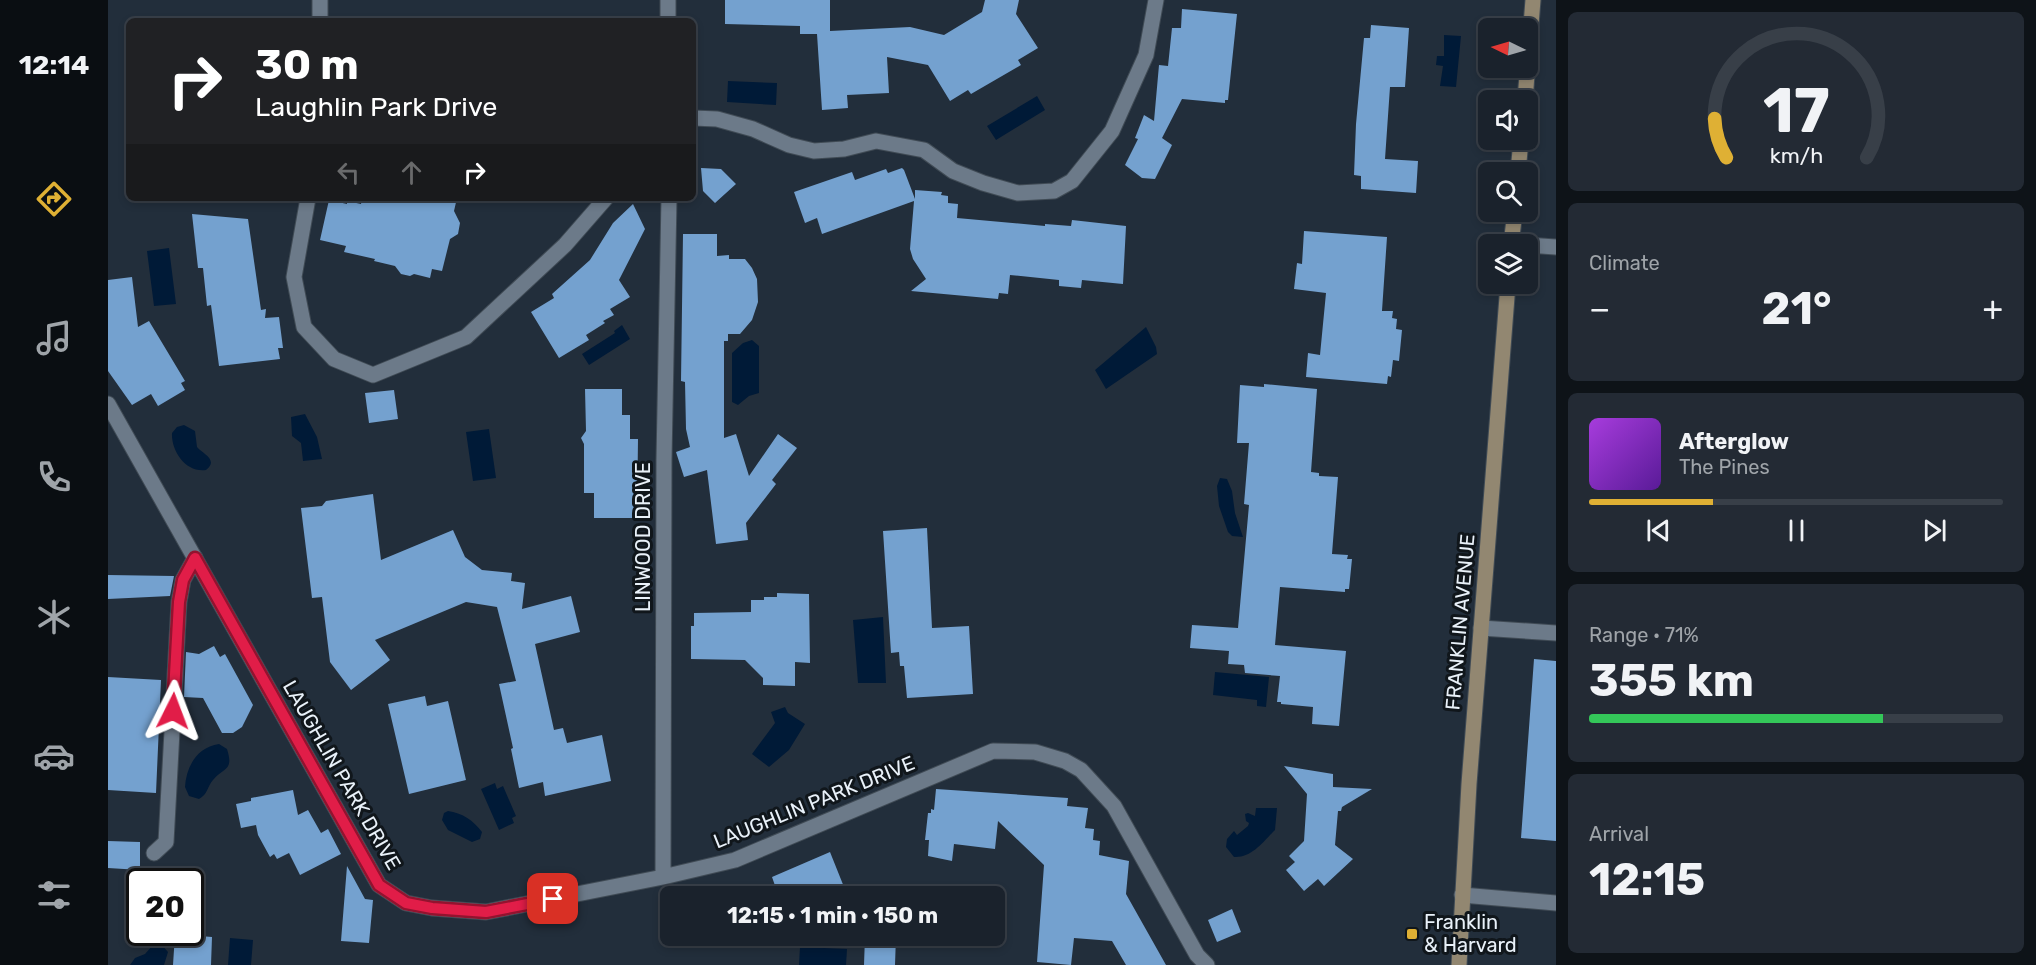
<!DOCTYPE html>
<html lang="en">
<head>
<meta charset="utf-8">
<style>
  :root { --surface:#1a222c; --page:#232a34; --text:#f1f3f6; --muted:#9fa4a9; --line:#383f48; --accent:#dfb034 }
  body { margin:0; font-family:Rubik,sans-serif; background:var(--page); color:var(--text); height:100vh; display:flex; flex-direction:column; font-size:22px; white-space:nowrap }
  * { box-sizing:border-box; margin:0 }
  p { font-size:20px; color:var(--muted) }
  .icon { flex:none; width:33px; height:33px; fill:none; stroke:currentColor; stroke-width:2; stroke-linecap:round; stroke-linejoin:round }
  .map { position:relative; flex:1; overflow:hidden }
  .details { display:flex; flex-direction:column; gap:12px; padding:12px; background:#0e1318; width:480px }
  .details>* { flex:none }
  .hud { position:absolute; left:18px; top:18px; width:570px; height:183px; border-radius:9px; box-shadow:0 3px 9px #0003,0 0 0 2px var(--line); background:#202124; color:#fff; overflow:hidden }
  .needle { width:39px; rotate:275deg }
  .fabs { position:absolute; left:1370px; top:18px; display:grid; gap:12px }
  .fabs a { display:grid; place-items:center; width:60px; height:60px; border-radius:9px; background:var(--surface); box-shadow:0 3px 9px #0003,0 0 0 2px var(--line); font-size:30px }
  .speed { position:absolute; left:18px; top:868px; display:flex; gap:12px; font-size:30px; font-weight:700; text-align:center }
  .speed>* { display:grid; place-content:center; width:78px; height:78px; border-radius:50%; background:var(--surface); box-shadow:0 3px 9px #0003,0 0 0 2px var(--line); line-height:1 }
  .speed .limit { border:3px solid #111; border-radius:9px; background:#fff; color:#111 }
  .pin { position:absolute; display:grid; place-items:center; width:51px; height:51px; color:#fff; margin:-26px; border-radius:12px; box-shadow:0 3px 9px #0006 }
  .me { position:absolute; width:66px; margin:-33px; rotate:3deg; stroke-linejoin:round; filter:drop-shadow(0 0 4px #0008) }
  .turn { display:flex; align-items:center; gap:21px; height:126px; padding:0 30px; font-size:27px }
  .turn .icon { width:78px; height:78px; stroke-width:2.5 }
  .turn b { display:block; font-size:42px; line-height:51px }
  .lanes { display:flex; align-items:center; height:57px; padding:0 30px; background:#0003; justify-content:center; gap:30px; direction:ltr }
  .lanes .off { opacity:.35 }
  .big { font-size:45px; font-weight:700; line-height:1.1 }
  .details .card { flex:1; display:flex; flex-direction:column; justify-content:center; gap:9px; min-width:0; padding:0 21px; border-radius:9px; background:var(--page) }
  .details .dial { align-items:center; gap:0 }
  .dial svg { height:156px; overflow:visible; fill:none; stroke:var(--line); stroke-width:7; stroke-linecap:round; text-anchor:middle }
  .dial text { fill:var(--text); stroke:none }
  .song { display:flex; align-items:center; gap:18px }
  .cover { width:72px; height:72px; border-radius:9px; background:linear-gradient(135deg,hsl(280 70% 55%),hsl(270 70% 35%)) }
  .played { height:6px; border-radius:3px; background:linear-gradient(90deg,var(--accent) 30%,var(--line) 30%) }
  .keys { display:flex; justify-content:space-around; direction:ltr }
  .heat { display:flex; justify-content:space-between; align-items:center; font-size:33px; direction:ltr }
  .charge { height:9px; border-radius:4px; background:linear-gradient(90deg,#34c759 71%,var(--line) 0) }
  .trip { position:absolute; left:552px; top:886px; width:345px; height:60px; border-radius:9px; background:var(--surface); box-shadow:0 3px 9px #0003,0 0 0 2px var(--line); font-weight:700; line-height:60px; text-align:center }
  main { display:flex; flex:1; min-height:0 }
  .dock { display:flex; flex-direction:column; width:108px; justify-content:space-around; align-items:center; background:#0a0e12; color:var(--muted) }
  .dock .icon { width:42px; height:42px }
  .dock .current { color:var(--accent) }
  .dock b { font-size:27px; color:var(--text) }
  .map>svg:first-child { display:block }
  .water { fill:#001a37 }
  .building { fill:#74a1cf }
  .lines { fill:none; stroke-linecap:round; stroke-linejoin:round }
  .lane-casing { stroke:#404b55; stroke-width:17 }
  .street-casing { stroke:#404b55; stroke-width:17 }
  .secondary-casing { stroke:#404b55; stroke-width:17 }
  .lane { stroke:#6c7a89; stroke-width:15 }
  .street { stroke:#6c7a89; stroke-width:15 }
  .secondary { stroke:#928771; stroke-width:15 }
  .route-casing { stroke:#92132f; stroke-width:15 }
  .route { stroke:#e11d48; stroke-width:10 }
  .poi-dot { fill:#dfb034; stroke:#10161b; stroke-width:2 }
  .labels { text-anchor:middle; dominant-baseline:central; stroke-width:6; stroke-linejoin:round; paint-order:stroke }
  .street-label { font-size:20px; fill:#e9f1f9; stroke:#10161b }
  .poi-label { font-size:20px; fill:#e9f1f9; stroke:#10161b; text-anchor:start }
</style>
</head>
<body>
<main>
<nav class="dock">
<b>12:14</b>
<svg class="icon current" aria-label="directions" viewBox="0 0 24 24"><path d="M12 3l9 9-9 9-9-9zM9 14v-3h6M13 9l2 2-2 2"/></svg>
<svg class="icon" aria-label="music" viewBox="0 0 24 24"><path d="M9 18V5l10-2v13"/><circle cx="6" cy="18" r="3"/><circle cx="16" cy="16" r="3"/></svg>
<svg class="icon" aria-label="phone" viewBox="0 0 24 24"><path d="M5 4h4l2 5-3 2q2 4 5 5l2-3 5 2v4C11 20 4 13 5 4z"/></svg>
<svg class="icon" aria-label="climate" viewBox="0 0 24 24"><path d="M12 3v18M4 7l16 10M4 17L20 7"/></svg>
<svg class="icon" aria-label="car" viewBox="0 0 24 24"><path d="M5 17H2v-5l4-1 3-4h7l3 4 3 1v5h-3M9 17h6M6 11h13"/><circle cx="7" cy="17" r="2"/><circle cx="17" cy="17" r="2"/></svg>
<svg class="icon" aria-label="filters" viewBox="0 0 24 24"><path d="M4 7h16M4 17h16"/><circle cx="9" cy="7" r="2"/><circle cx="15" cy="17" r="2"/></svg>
</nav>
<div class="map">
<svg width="1448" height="965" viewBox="0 0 1448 965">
  <rect width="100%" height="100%" fill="#222e3b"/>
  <!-- water -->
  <path class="water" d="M 1336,35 L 1353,36 L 1348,87 L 1332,86 L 1335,66 L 1328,65 L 1329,56 L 1336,56 Z
    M 620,81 L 669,83 L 668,105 L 619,102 Z
    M 929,96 L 937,110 L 888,140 L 879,126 Z
    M 61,248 L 68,304 L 46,306 L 39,251 Z
    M 514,325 L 522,339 L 481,365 L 474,354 L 507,333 L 506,331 Z
    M 1038,327 L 1048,347 L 1049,354 L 998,389 L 987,370 Z
    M 644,340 L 651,346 L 651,393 L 641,396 L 630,405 L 624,402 L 624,353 L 635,343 Z
    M 197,414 L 209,437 L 214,459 L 195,461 L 193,443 L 184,436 L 183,417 Z
    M 76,425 L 87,431 L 89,447 C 95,454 111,460 98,470 C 78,473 63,451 64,433 L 69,427 Z
    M 381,429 L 388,478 L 365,481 L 358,432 Z
    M 1112,478 L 1119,479 L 1124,491 L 1127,513 L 1135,537 L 1124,536 L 1120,532 L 1111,506 L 1109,486 Z
    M 775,617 L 778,683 L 750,683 L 745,620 Z
    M 1107,672 L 1161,677 L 1158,707 L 1149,706 L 1149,700 L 1105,695 Z
    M 677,707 L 680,713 L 697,724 L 681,750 L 661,767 L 644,754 L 667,723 L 663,712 Z
    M 111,744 L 119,749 C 126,771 116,767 105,780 C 99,787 100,794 91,799 L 81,796 L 77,787 C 78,767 89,747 111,744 Z
    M 387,783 L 389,789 L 395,786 L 408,816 L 404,818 L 406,823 L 391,830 L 373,789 Z
    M 1148,808 L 1169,808 L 1167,830 C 1155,842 1144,858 1126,857 L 1118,847 L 1119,839 L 1126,831 L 1129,835 L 1140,826 L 1141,823 L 1138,821 L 1137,814 L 1140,813 L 1147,816 Z
    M 340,811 C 354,813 365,820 374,832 L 372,839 L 364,842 L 340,830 L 334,820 L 336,813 Z
    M 122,938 L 145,940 L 143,965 L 120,965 Z
    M 53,944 L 60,952 L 56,965 L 22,965 L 27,958 L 37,954 L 45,945 Z
    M 692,947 L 739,949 L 738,965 L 691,965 Z"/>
  <!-- building -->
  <path class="building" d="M 617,0 L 722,0 L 722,31 L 802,27 L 836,35 L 874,12 L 877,0 L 911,0 L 908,14 L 930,48 L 910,60 L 913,65 L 863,94 L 860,90 L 842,101 L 820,65 L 779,57 L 781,93 L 739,95 L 740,108 L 714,110 L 709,34 L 692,34 L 692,26 L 617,24 Z
    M 1074,9 L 1129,14 L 1120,100 L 1117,100 L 1117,103 L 1074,99 L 1054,138 L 1064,145 L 1047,179 L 1034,178 L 1017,165 L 1030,139 L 1027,138 L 1036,115 L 1046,121 L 1051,65 L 1060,66 L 1064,28 L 1073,28 Z
    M 1263,25 L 1301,28 L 1297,87 L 1282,87 L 1277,159 L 1310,161 L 1308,193 L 1253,189 L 1253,176 L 1246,175 L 1248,124 L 1256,38 L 1262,38 Z
    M 593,168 L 613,169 L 628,184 L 607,203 L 595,191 Z
    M 794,168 L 796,170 L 807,199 L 807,190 L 834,192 L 833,195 L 840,196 L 840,203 L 850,204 L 849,218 L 937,226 L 937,224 L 963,226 L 964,220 L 1018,226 L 1015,284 L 974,280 L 973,288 L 951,286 L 951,280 L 902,275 L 900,294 L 891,293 L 890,299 L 803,291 L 818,279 L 805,259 L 802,249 L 806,201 L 714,234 L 709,218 L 697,223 L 686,192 L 744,172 L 747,180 L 778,169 L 780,173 Z
    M 254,198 L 349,198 L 346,211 L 352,223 L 350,234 L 342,239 L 334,271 L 324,269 L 322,278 L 306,274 L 302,276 L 293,274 L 287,266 L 266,261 L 267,259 L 236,252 L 238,246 L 212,240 L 221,200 L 239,204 L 239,201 L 253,204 Z
    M 525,204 L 537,229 L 511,280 L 522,297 L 502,309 L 506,315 L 495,321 L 497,323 L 478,335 L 481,340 L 451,358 L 423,312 L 446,298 L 444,294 L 482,260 L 505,223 Z
    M 84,214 L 140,219 L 153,310 L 158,309 L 157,318 L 171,317 L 175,348 L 170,348 L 172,359 L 111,366 L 103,305 L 99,306 L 95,268 L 90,268 Z
    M 1196,231 L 1279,237 L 1274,311 L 1285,311 L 1284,318 L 1289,319 L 1288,329 L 1294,330 L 1291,361 L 1285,360 L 1283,377 L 1280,376 L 1279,384 L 1198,377 L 1200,353 L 1212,355 L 1218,293 L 1186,289 L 1189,263 L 1194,264 Z
    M 575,234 L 609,234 L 609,256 L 621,255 L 621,259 L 637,259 L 644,268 L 649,279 L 650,302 L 644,320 L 632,334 L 620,334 L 620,341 L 616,341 L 616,438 L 628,434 L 641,476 L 670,434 L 689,448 L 664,480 L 668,484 L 638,523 L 640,540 L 608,544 L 599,470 L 576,477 L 568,452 L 582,447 L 578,429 L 577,382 L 573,381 Z
    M 24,277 L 30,327 L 41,321 L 77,381 L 73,383 L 77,390 L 50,406 L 43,394 L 24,405 L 0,371 L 0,280 Z
    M 1156,384 L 1209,389 L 1203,472 L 1211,473 L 1211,476 L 1230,477 L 1224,554 L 1240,555 L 1239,559 L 1244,559 L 1241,589 L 1237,589 L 1237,592 L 1172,587 L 1167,645 L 1238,651 L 1231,726 L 1204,724 L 1205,707 L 1173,704 L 1173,702 L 1169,702 L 1172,676 L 1137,673 L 1136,665 L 1120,664 L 1121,651 L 1082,648 L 1084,625 L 1130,628 L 1141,505 L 1136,504 L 1141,443 L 1129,443 L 1132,385 L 1156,387 Z
    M 477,389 L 514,389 L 514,415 L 522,415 L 522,439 L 530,439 L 529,518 L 486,518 L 486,493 L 476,493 L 476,444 L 473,438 L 478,431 Z
    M 286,390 L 290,419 L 261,423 L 257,393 Z
    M 265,494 L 273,560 L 345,530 L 357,557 L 374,570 L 404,573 L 403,581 L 417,583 L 414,609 L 463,596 L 472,632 L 427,644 L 446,730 L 455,728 L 459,743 L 494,735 L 503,781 L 437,796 L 435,782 L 411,788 L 403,749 L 405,748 L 391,684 L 408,681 L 389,607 L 358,602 L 267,640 L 282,660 L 243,690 L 222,662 L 214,597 L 204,598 L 193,508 L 214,506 L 218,501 Z
    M 819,528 L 824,628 L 861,626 L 865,694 L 799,698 L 796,666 L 792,666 L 791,652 L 783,653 L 775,531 Z
    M 0,575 L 66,576 L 62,596 L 0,599 Z
    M 669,593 L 701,594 L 702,663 L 687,662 L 687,686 L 655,685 L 655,678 L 637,660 L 583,659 L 583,626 L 586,626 L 586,613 L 643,612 L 643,600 L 656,600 L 656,597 L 669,597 Z
    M 106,646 L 112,657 L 117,654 L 145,705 L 134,727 L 125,733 L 114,733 L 95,698 L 76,697 L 78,652 L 91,654 Z
    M 1426,659 L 1448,661 L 1448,841 L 1413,838 Z
    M 0,677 L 53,680 L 48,793 L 0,790 Z
    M 317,696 L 319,706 L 340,701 L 358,780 L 301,794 L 280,704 Z
    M 1176,766 L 1225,774 L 1225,787 L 1264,789 L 1234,807 L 1233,811 L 1230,811 L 1227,845 L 1245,859 L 1216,886 L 1210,879 L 1196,891 L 1178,870 L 1187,862 L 1181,856 L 1196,841 L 1199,794 Z
    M 828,789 L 960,798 L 959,806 L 980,808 L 977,828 L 986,829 L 985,840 L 992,841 L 991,855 L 1021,861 L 1018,894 L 1058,965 L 1018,965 L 1004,941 L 966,938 L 963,965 L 929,962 L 936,865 L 890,821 L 887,849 L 846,844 L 844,861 L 820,856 L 821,840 L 817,840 L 820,813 L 823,813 L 823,809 L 826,810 Z
    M 185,790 L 190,815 L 200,810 L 213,833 L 220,829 L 233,854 L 192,875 L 181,853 L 169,859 L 166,854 L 162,857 L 150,835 L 148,825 L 133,828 L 128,804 L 143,801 L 143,798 Z
    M 0,841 L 32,842 L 32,870 L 0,868 Z
    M 722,852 L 740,897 L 671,897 L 664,877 Z
    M 239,866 L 257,899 L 265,900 L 261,943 L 233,941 Z
    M 1124,909 L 1133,932 L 1109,942 L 1100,920 Z
    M 67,934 L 104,937 L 103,965 L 65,965 Z
    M 757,936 L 788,936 L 787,965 L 756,965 Z"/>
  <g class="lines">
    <!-- lane casing -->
    <g class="lane-casing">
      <path id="lane" d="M 1373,628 L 1448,633
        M 46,853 L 58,842 L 71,602 L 75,580 L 87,558"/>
    </g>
    <!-- street casing -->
    <g class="street-casing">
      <path id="street" d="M 212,0 L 212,21
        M 560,0 L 560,21
        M 585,118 L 609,119 L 645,129 L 681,145 L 706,151 L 736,149 L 768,141 L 816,150 L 845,171 L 875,183 L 910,193 L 946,191 L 964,181 L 1004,131 L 1038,55 L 1048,0
        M 200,198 L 186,277 L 196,327 L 226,359 L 265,375 L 358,337 L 457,245 L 498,198
        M 1419,245 L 1448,247
        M 0,404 L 271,885 L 298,903 L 324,908 L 378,912 L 555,877 L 627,860 L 885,751 L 927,752 L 957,761 L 973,770 L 1006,806 L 1089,955 L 1099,965
        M 555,877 L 556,460 L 561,198
        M 1354,895 L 1448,903"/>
    </g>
    <!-- secondary casing -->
    <g class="secondary-casing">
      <path id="secondary" d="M 1417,100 L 1425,0
        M 1410,172 L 1413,140
        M 1403,244 L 1407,212
        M 1351,965 L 1361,784 L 1400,284"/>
    </g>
    <!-- lane -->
    <use href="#lane" class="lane"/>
    <!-- street -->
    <use href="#street" class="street"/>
    <!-- secondary -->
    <use href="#secondary" class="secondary"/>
  </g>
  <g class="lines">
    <!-- route casing -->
    <g class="route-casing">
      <path id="route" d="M 65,711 L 71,602 L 75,580 L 87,558 L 271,885 L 298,903 L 324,908 L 378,912 L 445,899"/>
    </g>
    <!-- route -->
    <use href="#route" class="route"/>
  </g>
  <!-- markers -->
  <rect class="poi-dot" x="1298" y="928" width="12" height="12" rx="3"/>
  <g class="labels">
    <!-- street labels -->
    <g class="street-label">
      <text transform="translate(535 537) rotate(-90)">LINWOOD DRIVE</text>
      <text transform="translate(1352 622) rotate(-85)">FRANKLIN AVENUE</text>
      <text transform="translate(234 775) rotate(60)">LAUGHLIN PARK DRIVE</text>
      <text transform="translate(706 802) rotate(-22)">LAUGHLIN PARK DRIVE</text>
    </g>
    <!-- poi labels -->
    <g class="poi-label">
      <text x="1316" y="922">Franklin<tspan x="1316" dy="23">&amp; Harvard</tspan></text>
    </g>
  </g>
</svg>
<div class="fabs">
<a><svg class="needle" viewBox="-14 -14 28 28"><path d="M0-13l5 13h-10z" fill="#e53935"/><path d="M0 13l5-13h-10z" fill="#9fa4a9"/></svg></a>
<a><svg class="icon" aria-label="sound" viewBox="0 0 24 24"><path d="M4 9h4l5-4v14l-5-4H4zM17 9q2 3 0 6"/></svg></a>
<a><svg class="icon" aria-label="search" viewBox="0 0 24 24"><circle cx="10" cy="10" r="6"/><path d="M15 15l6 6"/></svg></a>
<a><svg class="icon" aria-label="layers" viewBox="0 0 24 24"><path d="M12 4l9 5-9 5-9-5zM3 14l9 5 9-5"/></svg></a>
</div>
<div class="speed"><div class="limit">20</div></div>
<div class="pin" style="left:445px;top:899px;background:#d93025"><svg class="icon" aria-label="arrive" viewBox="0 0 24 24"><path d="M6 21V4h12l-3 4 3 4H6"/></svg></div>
<svg class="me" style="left:65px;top:711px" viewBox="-20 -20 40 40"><path d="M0-17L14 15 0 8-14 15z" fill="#e11d48" stroke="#fff" stroke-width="4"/></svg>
<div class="trip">12:15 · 1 min · 150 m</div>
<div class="hud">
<div class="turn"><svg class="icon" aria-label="right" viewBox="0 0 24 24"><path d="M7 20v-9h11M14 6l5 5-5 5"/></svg><div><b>30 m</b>Laughlin Park Drive</div></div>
<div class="lanes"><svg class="icon off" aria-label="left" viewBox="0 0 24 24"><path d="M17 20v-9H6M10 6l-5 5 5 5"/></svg><svg class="icon off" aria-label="ahead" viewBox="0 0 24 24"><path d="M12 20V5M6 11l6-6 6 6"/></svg><svg class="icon" aria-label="right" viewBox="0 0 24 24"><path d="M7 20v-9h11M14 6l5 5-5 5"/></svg></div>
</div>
</div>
<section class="details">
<div class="card dial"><svg viewBox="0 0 100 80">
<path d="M14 69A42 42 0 1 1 86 69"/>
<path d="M14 69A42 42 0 0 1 8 49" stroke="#dfb034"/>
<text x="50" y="56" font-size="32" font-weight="700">17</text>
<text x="50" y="72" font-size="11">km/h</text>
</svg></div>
<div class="card"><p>Climate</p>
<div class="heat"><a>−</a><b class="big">21°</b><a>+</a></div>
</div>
<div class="card">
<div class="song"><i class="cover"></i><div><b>Afterglow</b><p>The Pines</p></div></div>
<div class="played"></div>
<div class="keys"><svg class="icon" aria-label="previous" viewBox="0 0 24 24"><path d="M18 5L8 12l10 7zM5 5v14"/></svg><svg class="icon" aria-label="pause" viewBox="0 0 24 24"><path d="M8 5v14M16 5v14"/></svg><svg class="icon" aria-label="next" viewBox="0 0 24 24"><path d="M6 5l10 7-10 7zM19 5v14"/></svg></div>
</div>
<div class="card"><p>Range · 71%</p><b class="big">355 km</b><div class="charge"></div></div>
<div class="card"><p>Arrival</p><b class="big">12:15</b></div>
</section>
</main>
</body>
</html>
